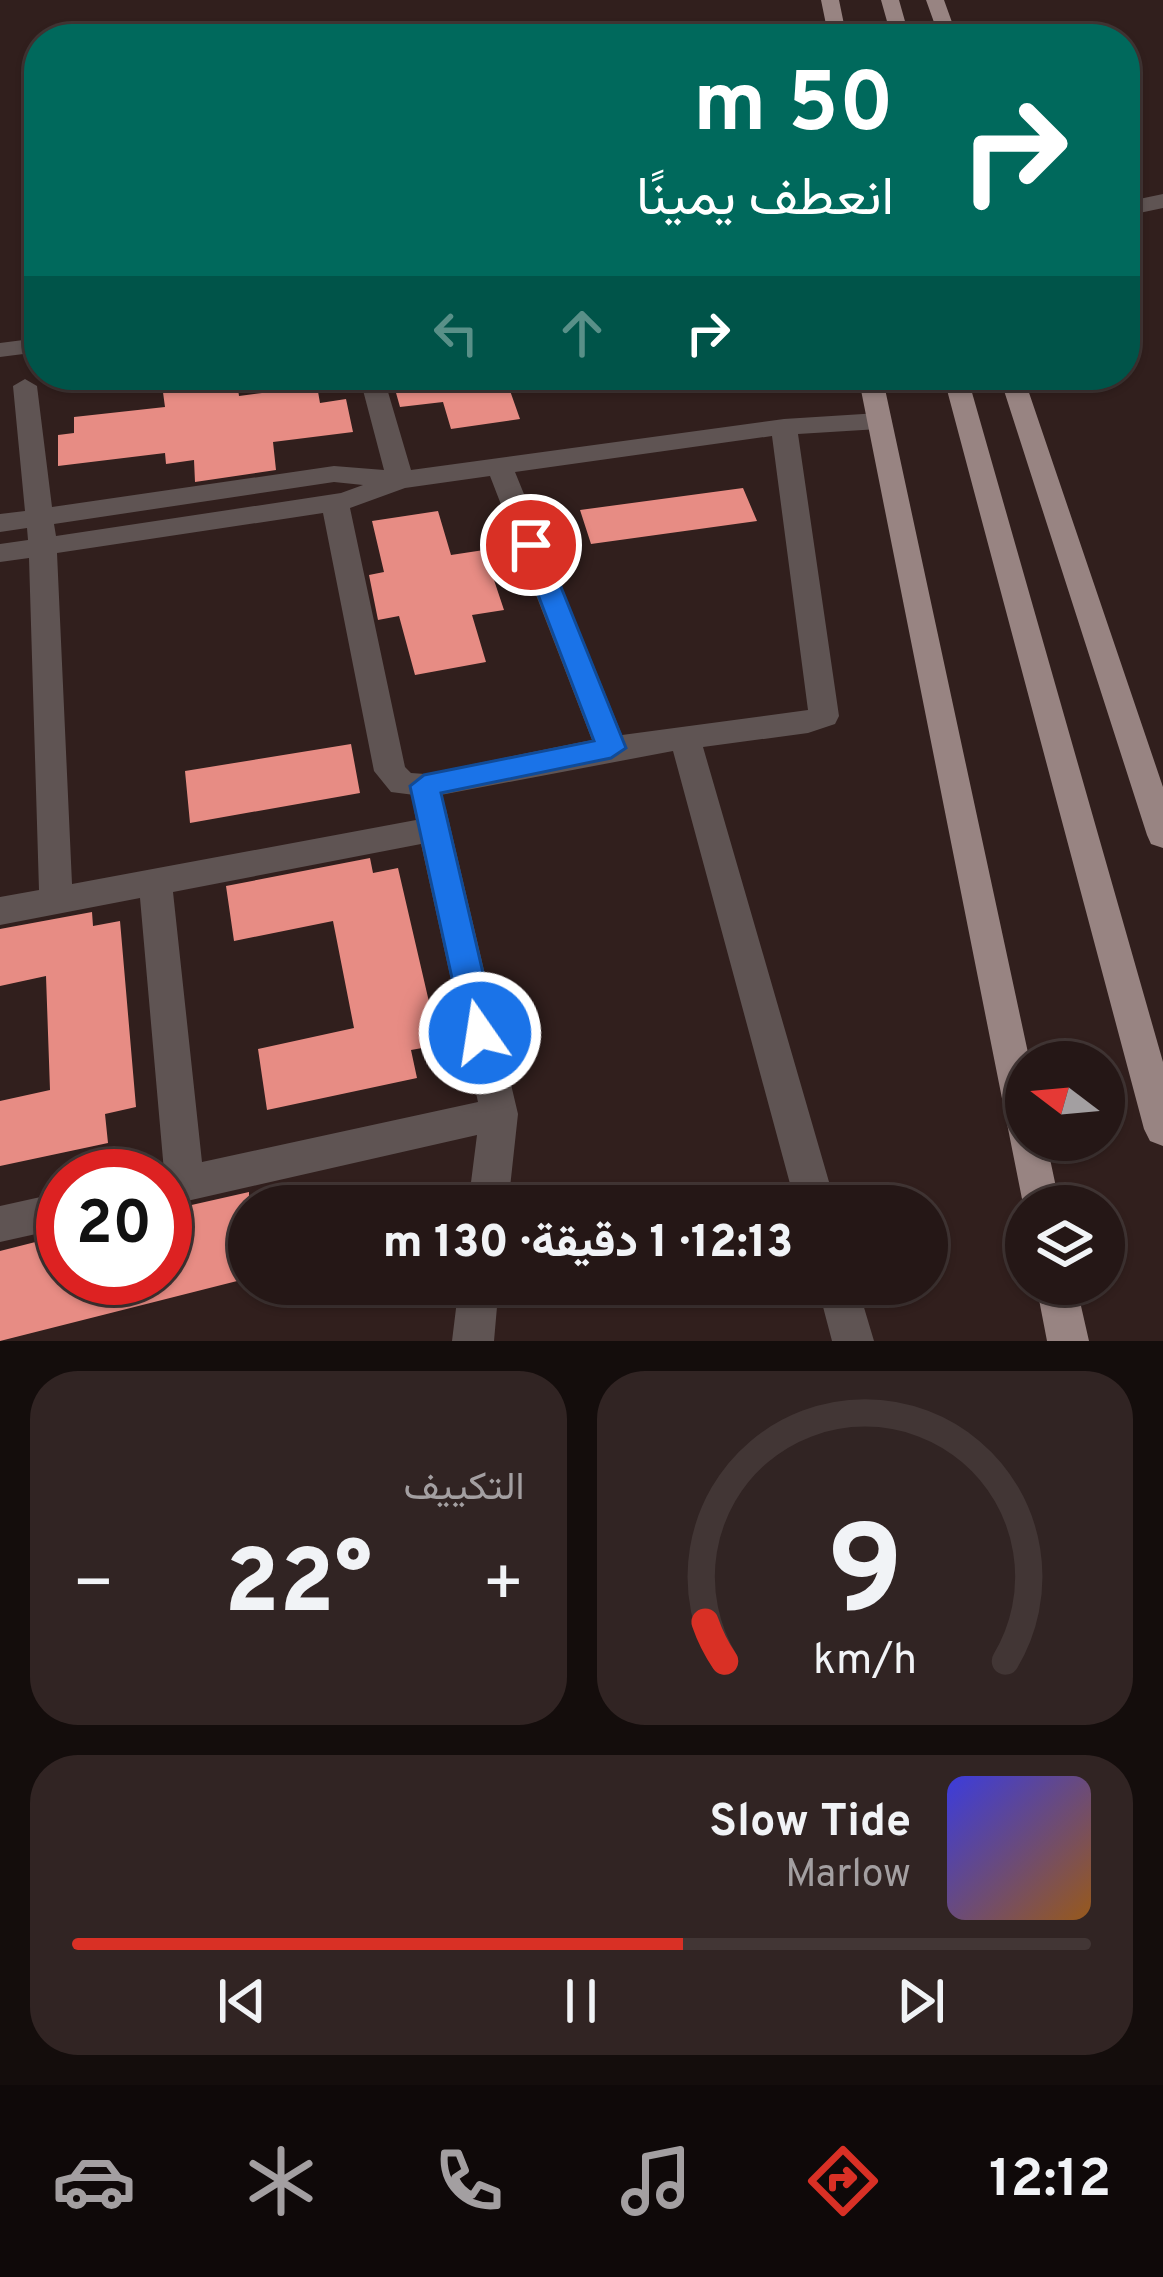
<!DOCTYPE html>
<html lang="ar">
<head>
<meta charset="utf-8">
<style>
  :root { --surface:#251716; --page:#312423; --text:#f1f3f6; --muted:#a39fa1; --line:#423635; --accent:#d93025 }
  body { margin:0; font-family:Overpass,Vazirmatn,sans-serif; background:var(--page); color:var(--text); direction:rtl; height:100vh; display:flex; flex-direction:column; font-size:45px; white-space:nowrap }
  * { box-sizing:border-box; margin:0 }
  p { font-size:39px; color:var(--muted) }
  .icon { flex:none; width:66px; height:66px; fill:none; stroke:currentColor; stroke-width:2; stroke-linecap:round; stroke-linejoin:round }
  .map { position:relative; height:1341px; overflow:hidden; direction:ltr }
  .sheet { display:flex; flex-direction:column; gap:30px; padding:30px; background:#140d0c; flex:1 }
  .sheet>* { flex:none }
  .hud { position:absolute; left:24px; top:24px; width:1116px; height:366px; border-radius:48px; box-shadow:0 3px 9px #0004,0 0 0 3px var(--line); direction:rtl; background:#00695c; color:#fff; overflow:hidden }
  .needle { width:78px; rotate:286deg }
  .controls { position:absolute; left:1005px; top:1041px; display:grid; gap:24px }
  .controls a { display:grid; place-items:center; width:120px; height:120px; border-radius:50%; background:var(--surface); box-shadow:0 3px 9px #0004,0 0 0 3px var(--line); font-size:60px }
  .speed { position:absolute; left:36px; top:1149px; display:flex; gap:24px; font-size:60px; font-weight:700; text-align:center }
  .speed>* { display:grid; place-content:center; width:156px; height:156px; border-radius:50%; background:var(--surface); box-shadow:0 3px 9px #0004,0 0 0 3px var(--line); line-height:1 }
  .speed .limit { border:18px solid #d22; background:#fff; color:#111 }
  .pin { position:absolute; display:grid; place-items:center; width:102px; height:102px; color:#fff; margin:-51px; border:6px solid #fff; border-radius:50%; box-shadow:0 3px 12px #0007 }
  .me { position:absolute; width:132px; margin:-66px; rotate:347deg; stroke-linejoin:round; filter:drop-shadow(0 0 9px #0008) }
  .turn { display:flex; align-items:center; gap:42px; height:252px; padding:0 48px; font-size:54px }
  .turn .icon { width:156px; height:156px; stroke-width:2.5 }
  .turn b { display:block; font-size:84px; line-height:102px }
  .lanes { display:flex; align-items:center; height:114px; padding:0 48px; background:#0003; justify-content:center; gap:60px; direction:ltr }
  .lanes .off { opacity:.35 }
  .big { font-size:90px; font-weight:800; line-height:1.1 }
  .sheet .widget { flex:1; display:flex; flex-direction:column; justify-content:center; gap:18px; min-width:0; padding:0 42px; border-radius:48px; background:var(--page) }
  .sheet .dial { align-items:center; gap:0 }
  .dial svg { height:312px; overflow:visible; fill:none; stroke:var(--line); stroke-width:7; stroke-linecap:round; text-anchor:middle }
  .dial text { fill:var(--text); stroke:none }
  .song { display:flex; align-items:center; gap:36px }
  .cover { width:144px; height:144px; border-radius:18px; background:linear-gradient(135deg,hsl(240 70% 55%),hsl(30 70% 35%)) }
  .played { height:12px; border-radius:6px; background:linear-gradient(90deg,var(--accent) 60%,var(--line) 60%) }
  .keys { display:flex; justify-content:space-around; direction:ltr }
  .heat { display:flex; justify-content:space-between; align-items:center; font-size:66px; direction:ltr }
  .sheet .tiles { flex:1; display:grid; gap:30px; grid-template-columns:1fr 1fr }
  .widget:last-child { grid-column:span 2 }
  .trip { position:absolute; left:228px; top:1185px; width:720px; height:120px; border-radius:60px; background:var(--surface); box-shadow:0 3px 9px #0004,0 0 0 3px var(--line); font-weight:800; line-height:120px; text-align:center; direction:rtl }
  .dock { display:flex; height:192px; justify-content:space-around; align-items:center; background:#0f0909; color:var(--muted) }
  .dock .icon { width:84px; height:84px }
  .dock .selected { color:var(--accent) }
  .dock b { font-size:54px; color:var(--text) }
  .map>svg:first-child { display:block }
  .building { fill:#e78c84 }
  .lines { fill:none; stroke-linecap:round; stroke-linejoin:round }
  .minor { fill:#5f5453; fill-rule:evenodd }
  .major { fill:#988482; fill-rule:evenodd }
  .route { fill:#1a73e8; stroke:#114b97; stroke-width:3 }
</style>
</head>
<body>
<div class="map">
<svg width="1163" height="1341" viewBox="0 0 1163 1341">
  <rect width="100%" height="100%" fill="#311f1d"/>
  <!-- building -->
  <path class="building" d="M 203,375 L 236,375 L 239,396 L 317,386 L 320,403 L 346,399 L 353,432 L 273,442 L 276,470 L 195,482 L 194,460 L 166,464 L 165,453 L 58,466 L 58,435 L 74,433 L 74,417 L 165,407 L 162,385 Z
    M 391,375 L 494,375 L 495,387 L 508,385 L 520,419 L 451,429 L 443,402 L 400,407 Z
    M 743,488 L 757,521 L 591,544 L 580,510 Z
    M 438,511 L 451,555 L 484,550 L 504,610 L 472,615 L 486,662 L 415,675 L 399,616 L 378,620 L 369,575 L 384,572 L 372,521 Z
    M 351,744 L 360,793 L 190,823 L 185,771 Z
    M 370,858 L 373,873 L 398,868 L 439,1045 L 411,1050 L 417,1078 L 267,1110 L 258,1049 L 354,1028 L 333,921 L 234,941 L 226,886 Z
    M 92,912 L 93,926 L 120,921 L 136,1107 L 105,1114 L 108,1143 L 0,1166 L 0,1101 L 50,1090 L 46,976 L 0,986 L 0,929 Z
    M 249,1192 L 249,1278 L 0,1341 L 0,1251 L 63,1235 L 63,1278 L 165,1278 L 165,1211 Z"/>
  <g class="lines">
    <!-- minor -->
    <path class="minor" d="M 1163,194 L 1163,208 L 1125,216 L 1125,202 Z
      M 39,338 L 39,352 L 0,357 L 0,343 Z
      M 359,375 L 383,375 L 411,470 L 784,419 L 879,413 L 892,421 L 879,429 L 798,434 L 839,716 L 835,724 L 808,733 L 703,747 L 836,1206 L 796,1206 L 673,751 L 430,797 L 441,800 L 446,809 L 518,1114 L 508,1206 L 468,1206 L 477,1135 L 165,1206 L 165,1176 L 151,1176 L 164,1171 L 140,898 L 0,925 L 0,897 L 39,890 L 29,558 L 0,562 L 0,544 L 28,540 L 27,528 L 0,532 L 0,514 L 25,511 L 13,386 L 25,379 L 37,386 L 52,507 L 334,466 L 384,470 ZM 772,436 L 808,710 L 622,735 L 515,472 ZM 490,476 L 592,740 L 425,774 L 411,773 L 405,767 L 350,508 L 405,488 ZM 334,482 L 363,485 L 341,493 L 56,536 L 54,524 ZM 323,513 L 374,771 L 391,792 L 430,797 L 419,800 L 414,809 L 416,820 L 72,884 L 57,553 ZM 421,844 L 478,1102 L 202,1162 L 173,892 Z
      M 63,1192 L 63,1228 L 0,1242 L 0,1206 Z
      M 459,1284 L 499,1284 L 494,1341 L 452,1341 Z
      M 817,1284 L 857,1284 L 874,1341 L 832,1341 Z"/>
    <!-- major -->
    <path class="major" d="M 821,0 L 839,0 L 847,39 L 829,39 Z
      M 881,0 L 899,0 L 910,39 L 892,39 Z
      M 926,0 L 944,0 L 958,39 L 940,39 Z
      M 858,375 L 882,375 L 1030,1062 L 1026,1062 L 1026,1140 L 1046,1140 L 1060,1206 L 1026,1206 L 1026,1219 Z
      M 943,375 L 967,375 L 1163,1062 L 1163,1146 L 1150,1141 L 1144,1129 Z
      M 999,375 L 1023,375 L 1163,787 L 1163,848 L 1151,844 L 1147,835 Z
      M 1036,1284 L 1076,1284 L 1089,1341 L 1047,1341 Z"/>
  </g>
  <!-- route -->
  <path class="route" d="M 531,537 L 544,545 L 626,748 L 611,758 L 441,793 L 497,1033 L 492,1043 L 480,1047 L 469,1043 L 464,1033 L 410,786 L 424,775 L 594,741 L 519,545 Z"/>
</svg>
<div class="controls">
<a><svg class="needle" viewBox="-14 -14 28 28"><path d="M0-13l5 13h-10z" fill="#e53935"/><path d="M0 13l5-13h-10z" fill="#a39fa1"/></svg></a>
<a><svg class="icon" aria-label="layers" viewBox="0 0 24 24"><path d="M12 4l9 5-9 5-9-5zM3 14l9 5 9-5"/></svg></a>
</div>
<div class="speed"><div class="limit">20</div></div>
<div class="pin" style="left:531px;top:545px;background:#d93025"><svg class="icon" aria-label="arrive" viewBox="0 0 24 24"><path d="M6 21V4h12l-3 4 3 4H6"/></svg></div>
<svg class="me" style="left:480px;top:1033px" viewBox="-20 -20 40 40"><circle r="17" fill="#1a73e8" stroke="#fff" stroke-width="3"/><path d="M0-11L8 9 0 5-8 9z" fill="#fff"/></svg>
<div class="trip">12:13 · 1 دقيقة · 130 m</div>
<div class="hud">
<div class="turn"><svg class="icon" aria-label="right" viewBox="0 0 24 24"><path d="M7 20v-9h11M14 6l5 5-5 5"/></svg><div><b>50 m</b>انعطف يمينًا</div></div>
<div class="lanes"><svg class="icon off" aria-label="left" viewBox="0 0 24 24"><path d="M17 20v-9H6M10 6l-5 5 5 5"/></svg><svg class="icon off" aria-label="ahead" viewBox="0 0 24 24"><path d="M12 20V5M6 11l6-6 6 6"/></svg><svg class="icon" aria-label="right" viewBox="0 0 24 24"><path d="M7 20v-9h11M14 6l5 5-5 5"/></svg></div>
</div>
</div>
<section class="sheet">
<div class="tiles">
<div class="widget dial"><svg viewBox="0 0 100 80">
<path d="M14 69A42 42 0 1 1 86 69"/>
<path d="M14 69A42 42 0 0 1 9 59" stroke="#d93025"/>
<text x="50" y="56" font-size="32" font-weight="700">9</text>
<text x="50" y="72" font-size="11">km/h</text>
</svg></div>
<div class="widget"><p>التكييف</p>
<div class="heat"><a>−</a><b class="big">22°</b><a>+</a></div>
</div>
<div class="widget">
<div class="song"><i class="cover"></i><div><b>Slow Tide</b><p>Marlow</p></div></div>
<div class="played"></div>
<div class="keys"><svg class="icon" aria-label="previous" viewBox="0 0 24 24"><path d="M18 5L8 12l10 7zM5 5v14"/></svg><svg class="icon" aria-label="pause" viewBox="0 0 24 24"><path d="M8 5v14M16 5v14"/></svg><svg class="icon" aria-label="next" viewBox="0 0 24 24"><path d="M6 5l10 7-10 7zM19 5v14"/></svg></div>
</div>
</div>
</section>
<nav class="dock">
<b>12:12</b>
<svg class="icon selected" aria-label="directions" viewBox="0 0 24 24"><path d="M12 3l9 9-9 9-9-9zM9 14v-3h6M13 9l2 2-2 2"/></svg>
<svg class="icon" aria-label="music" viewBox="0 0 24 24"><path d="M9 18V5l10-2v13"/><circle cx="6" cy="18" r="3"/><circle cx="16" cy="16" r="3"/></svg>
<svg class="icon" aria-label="phone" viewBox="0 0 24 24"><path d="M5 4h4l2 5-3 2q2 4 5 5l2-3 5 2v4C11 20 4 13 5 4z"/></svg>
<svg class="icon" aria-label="climate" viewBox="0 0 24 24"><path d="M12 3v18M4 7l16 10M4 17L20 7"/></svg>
<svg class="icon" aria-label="car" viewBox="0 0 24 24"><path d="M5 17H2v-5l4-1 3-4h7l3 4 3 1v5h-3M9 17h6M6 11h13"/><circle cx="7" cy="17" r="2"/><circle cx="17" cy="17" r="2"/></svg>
</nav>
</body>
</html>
